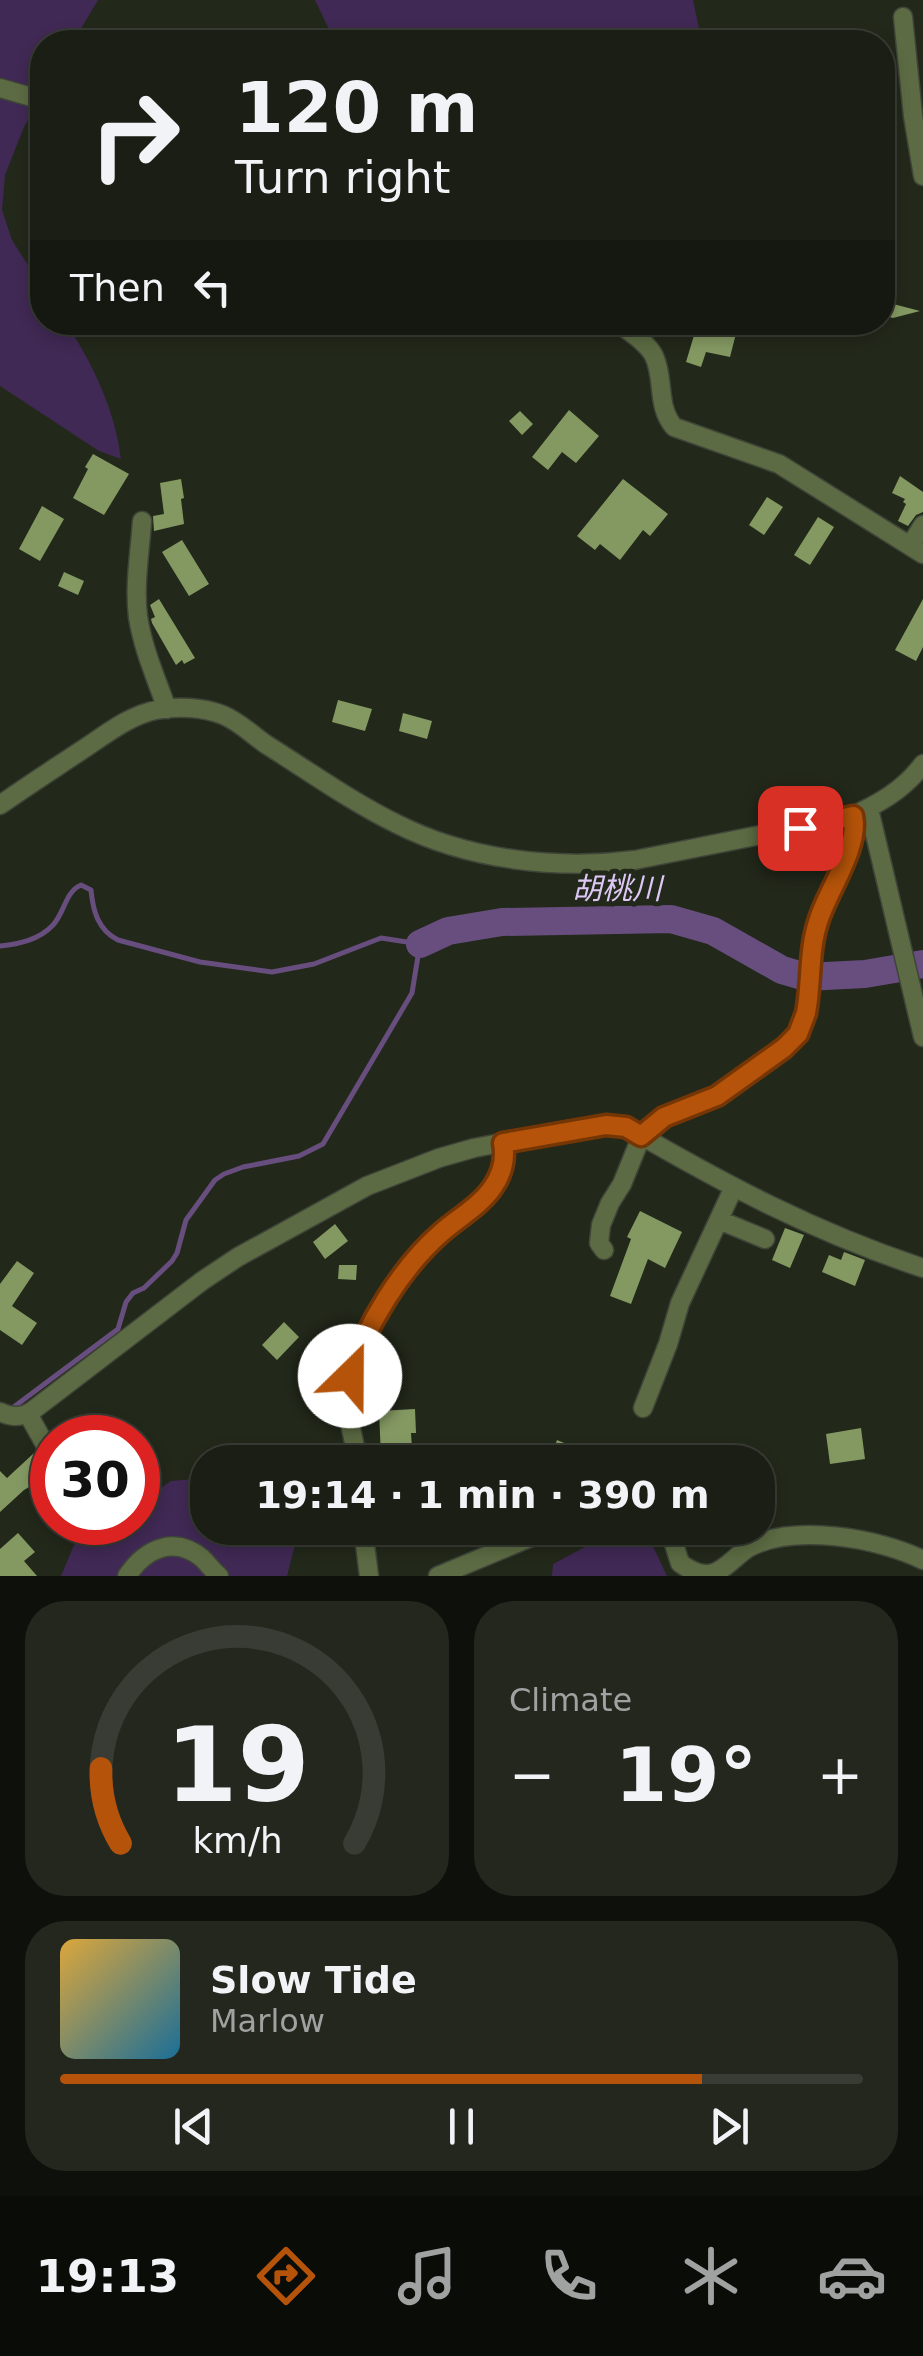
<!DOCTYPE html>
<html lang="en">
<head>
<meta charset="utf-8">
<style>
  :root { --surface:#1a1e14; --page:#23271d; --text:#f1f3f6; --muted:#9fa2a0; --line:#383c34; --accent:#b45309 }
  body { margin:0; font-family:"DejaVu Sans","Noto Sans JP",sans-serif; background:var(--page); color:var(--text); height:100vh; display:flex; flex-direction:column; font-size:38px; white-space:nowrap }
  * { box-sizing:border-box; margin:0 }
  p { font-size:32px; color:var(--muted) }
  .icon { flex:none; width:55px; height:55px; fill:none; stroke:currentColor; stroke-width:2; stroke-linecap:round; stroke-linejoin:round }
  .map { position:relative; height:1576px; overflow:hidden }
  .side { display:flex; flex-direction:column; gap:25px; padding:25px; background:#0e100b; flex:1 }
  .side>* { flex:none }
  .banner { position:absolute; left:30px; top:30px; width:865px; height:305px; border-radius:40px; box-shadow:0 5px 15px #0003,0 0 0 2px var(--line); background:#1a1e14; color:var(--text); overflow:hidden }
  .speed { position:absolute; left:30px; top:1415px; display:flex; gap:20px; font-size:50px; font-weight:700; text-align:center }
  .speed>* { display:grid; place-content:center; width:130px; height:130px; border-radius:50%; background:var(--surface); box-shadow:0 5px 15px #0003,0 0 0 2px var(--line); line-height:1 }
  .speed .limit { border:15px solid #d22; background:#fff; color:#111 }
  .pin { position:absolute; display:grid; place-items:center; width:85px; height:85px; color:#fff; margin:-42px; border-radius:20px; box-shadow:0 5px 15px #0006 }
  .me { position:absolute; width:110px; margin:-55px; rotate:23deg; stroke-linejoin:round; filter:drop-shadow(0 0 8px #0008) }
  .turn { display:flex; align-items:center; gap:35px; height:210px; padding:0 40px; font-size:45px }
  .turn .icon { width:130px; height:130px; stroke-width:2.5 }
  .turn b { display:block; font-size:70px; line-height:85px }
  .then { display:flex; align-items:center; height:95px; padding:0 40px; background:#0003; gap:20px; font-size:38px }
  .big { font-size:75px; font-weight:700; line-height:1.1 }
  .side .card { flex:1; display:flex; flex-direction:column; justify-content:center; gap:15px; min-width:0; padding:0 35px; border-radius:40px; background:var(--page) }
  .side .dial { align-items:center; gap:0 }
  .dial svg { height:260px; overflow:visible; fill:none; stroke:var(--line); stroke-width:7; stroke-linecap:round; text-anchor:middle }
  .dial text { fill:var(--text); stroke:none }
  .song { display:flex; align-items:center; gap:30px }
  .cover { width:120px; height:120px; border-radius:15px; background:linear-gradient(135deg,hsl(40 70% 55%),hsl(200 70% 35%)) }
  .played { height:10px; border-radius:5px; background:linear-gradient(90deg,var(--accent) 80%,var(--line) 80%) }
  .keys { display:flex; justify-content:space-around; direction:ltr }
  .heat { display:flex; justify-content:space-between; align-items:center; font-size:55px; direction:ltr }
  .side .tiles { flex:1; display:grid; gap:25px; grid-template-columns:1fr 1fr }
  .card:last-child { grid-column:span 2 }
  .trip { position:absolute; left:190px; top:1445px; width:585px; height:100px; border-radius:40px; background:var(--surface); box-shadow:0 5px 15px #0003,0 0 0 2px var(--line); font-weight:700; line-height:100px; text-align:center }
  .tabs { display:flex; height:160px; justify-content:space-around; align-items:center; background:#0a0c08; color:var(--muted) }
  .tabs .icon { width:70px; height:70px }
  .tabs .active { color:var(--accent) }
  .tabs b { font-size:45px; color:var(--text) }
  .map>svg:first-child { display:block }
  .green { fill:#402954 }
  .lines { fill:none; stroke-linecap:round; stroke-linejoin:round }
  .stream { stroke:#674e7e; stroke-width:5 }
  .river { stroke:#674e7e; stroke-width:28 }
  .building { fill:#849962 }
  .minor-casing { stroke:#3f4538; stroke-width:21 }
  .minor { stroke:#5c6b43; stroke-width:18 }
  .route-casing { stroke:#753606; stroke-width:25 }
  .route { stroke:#b45309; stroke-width:18 }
  .labels { text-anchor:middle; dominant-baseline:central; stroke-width:10; stroke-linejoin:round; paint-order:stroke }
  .water-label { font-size:30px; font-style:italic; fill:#ddc7f5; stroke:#22281a }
</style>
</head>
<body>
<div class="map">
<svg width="923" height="1576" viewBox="0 0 923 1576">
  <rect width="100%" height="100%" fill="#22281a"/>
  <!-- green -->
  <path class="green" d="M 0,0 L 98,0 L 73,42 L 42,42 L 42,95 L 24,127 L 5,175 L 2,210 L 12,240 L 42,287 L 42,322 L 66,323 C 93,364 115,410 121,459 L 99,451 L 0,386 Z
    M 315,0 L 693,0 L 702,42 L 335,42 Z
    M 207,1478 L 208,1528 L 287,1528 L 297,1537 L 287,1576 L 61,1576 L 74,1545 L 109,1523 L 138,1522 L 138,1503 L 171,1481 Z
    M 649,1538 L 667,1576 L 552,1576 L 553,1564 L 598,1540 Z"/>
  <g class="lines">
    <!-- stream -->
    <path class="stream" d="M 0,946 C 19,944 39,940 53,925 C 65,912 65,892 81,885 L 91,890 C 93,911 98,930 118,940 L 200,962 L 272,972 L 314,964 L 381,938 L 420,944 L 412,993 L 323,1144 L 299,1156 L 243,1167 L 224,1174 L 215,1180 L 186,1220 L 177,1253 L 172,1261 L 144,1288 L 133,1293 L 126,1302 L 118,1329 L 11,1409"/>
    <!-- river -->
    <path class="river" d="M 420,944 L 448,931 L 502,922 L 671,919 L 713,931 L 782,970 L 806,977 L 865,974 L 923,964"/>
  </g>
  <!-- building -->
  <path class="building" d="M 882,301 L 920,311 L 893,318 L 882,315 Z
    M 698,322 L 739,322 L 730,357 L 706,352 L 701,367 L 686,362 Z
    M 569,410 L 599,436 L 576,463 L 562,452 L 548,470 L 532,457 Z
    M 520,411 L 533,424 L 522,435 L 509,421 Z
    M 93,454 L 129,474 L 104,515 L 73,498 L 88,469 L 85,467 Z
    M 900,476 L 923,492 L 923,512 L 916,515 L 908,526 L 898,521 L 906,504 L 903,502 L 905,499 L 892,493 Z
    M 181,479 L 184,498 L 181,499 L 184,524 L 154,531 L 153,516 L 164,514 L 160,483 Z
    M 623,479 L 668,514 L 650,536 L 643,530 L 620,560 L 600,544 L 595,550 L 577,536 Z
    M 767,497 L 783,507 L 764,535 L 749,525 Z
    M 42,506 L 64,519 L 40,561 L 19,549 Z
    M 818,517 L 834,527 L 810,565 L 794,555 Z
    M 182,540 L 209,584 L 189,596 L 162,552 Z
    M 64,572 L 84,581 L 78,595 L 58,586 Z
    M 159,599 L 195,658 L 184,664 L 182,660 L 176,665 L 152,623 L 151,619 L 155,617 L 150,605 Z
    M 923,599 L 923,647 L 916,661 L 895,650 Z
    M 338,700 L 372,709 L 365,731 L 332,722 Z
    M 403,713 L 432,721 L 427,739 L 399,731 Z
    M 640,1211 L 682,1232 L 665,1268 L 648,1259 L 631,1304 L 610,1296 L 631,1239 L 627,1237 Z
    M 335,1224 L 348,1241 L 325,1259 L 313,1242 Z
    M 785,1228 L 804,1235 L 790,1268 L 772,1260 Z
    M 844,1252 L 865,1260 L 855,1286 L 822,1272 L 829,1255 L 841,1260 Z
    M 17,1261 L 34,1273 L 12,1306 L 37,1323 L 22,1345 L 0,1330 L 0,1284 Z
    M 339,1265 L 357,1265 L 356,1280 L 338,1279 Z
    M 284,1322 L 299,1337 L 277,1360 L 262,1345 Z
    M 415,1409 L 416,1433 L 411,1433 L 412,1448 L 401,1448 L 401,1456 L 381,1457 L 379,1411 Z
    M 861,1428 L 865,1459 L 830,1464 L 826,1434 Z
    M 557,1440 L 574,1447 L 568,1462 L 549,1462 Z
    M 34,1453 L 50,1475 L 24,1490 L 0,1512 L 0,1471 L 7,1478 Z
    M 18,1533 L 35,1552 L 24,1561 L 37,1576 L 0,1576 L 0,1549 Z"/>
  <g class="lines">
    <!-- minor casing -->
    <g class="minor-casing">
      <path id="minor" d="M 903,17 L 913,116 L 923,176
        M 0,88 L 42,100
        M 617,322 C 629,332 647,342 654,356 C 665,379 656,406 674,427 L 779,464 L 923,554
        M 142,521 C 140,552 134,585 138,617 C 143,649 156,678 167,709
        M 910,546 L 923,525
        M 0,805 C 27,786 55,768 82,750 C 105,735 128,716 156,710 C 177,706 203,707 223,715 C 240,722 252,735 267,745 C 310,772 352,802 397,824 C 468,860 557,870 635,860 L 850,817 C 878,804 904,790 923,764
        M 869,809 L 923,1037
        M 719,1220 L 765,1239
        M 604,1250 L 599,1243 L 601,1225 L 610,1203 L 622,1184 L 641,1137 L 664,1117 L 717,1096 L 784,1048 C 820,1016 805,967 817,925 C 826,896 860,843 853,816
        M 643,1408 L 668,1344 L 680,1303 L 733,1189
        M 0,1412 C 12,1417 21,1418 32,1411 L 202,1281 L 238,1257 L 367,1186 L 439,1158 L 474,1148 L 579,1128 L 606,1125 L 626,1127 C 724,1184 814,1232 923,1268
        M 28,1414 L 52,1457
        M 358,1462 C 354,1438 345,1412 347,1387 C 351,1342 404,1268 436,1237 C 454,1219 479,1207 493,1186 C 502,1173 506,1159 503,1143
        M 363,1528 L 369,1576
        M 669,1528 L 680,1563 C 688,1569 698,1575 708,1574 C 723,1573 735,1556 748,1548 C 793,1523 879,1538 923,1560
        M 127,1576 C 145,1549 174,1535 202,1558 C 208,1564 213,1571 219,1576
        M 438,1576 L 553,1528"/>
    </g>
    <!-- minor -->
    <use href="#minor" class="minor"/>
  </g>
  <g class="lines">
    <!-- route casing -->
    <g class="route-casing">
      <path id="route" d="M 350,1376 C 365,1326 402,1267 441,1233 C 458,1218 480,1206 493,1187 C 502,1174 506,1159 503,1143 L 606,1125 L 626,1127 L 641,1136 L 664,1117 L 717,1096 L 784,1048 L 798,1034 L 806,1013 C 812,982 808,950 819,919 C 828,891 860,845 853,816 L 800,828"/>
    </g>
    <!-- route -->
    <use href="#route" class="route"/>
  </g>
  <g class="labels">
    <!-- water labels -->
    <g class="water-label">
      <text x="617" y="888">胡桃川</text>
    </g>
  </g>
</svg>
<div class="speed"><div class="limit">30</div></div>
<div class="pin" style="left:800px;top:828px;background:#d93025"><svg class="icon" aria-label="arrive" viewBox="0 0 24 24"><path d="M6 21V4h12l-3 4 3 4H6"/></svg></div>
<svg class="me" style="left:350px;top:1376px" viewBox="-20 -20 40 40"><circle r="19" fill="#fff"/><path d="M0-13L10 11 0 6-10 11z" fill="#b45309"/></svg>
<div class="trip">19:14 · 1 min · 390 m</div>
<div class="banner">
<div class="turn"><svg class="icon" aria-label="right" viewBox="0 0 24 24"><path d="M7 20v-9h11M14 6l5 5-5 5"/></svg><div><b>120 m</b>Turn right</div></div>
<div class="then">Then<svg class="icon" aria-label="left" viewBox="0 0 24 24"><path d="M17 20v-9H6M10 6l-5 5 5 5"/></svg></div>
</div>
</div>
<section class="side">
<div class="tiles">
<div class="card dial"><svg viewBox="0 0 100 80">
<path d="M14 69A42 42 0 1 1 86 69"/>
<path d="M14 69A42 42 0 0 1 8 46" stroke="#b45309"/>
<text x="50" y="56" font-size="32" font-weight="700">19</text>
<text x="50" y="72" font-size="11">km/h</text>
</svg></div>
<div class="card"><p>Climate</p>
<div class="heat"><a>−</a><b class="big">19°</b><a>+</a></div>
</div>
<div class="card">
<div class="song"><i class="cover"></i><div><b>Slow Tide</b><p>Marlow</p></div></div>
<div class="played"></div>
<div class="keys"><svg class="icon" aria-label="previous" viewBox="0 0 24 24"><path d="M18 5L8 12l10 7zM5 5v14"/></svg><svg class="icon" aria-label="pause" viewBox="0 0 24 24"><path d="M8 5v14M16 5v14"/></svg><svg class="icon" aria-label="next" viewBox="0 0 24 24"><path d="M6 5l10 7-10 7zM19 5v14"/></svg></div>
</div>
</div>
</section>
<nav class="tabs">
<b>19:13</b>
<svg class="icon active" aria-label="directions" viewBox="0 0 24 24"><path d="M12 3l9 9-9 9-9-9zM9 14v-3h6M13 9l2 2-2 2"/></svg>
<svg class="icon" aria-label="music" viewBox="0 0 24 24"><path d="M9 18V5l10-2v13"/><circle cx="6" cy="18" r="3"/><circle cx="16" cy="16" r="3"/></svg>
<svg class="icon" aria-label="phone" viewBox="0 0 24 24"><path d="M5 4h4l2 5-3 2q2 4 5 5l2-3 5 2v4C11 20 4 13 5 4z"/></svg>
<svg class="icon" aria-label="climate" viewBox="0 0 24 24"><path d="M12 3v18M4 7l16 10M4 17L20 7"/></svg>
<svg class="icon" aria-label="car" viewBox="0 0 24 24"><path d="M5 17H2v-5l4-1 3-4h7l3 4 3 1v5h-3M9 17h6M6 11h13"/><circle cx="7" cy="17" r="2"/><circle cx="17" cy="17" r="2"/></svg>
</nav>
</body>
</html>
